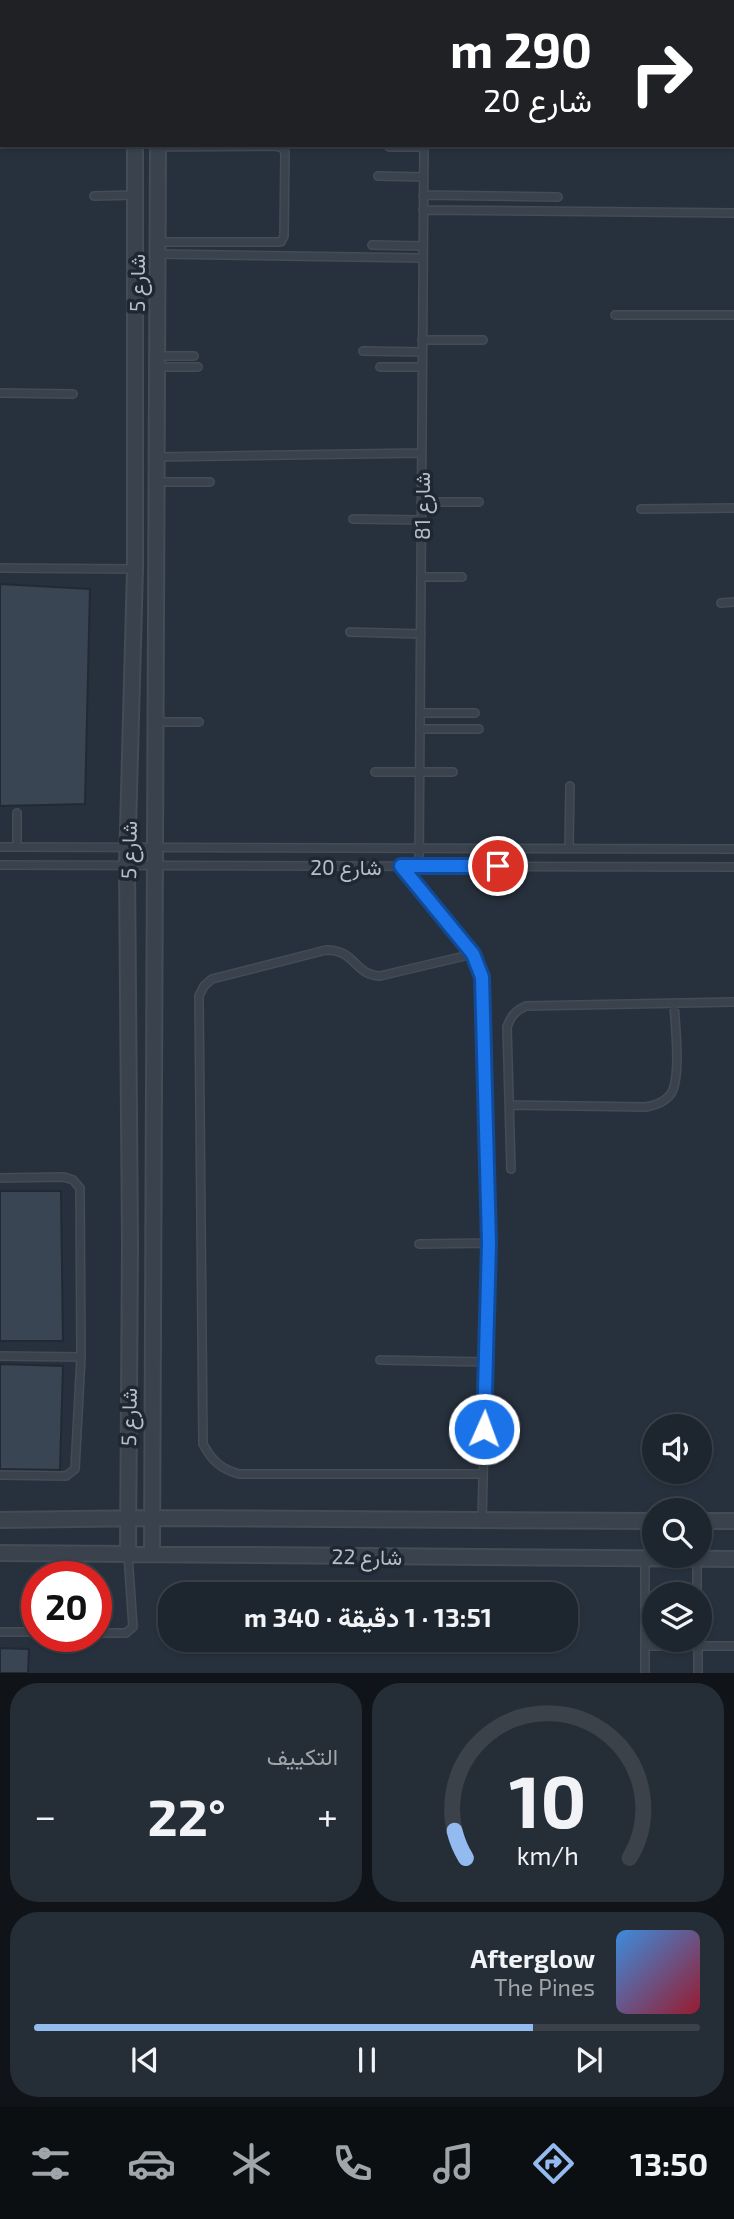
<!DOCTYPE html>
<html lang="ar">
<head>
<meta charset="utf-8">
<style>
  :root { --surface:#1d252e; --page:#252d36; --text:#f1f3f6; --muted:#a0a5aa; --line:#3b424a; --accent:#94bbf0 }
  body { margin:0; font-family:"Exo 2",Vazirmatn,sans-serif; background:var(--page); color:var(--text); direction:rtl; height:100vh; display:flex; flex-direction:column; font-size:26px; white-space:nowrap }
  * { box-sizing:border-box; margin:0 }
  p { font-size:23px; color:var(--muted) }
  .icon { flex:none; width:38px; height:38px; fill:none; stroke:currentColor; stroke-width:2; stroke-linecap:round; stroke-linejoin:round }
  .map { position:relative; height:1673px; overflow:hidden; direction:ltr }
  .sheet { display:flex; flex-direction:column; gap:10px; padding:10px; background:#101419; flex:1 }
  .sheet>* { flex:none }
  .guide { position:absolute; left:0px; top:0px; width:735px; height:147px; box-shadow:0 2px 5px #0004,0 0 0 2px var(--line); direction:rtl; background:#202124; color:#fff; overflow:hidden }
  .buttons { position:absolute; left:642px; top:1414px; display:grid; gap:14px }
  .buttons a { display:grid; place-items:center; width:70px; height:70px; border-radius:50%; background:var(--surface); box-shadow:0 2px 5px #0004,0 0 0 2px var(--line); font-size:35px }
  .speed { position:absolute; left:21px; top:1561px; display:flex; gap:14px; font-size:35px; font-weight:700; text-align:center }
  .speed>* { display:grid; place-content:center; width:91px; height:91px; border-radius:50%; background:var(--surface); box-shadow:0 2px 5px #0004,0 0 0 2px var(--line); line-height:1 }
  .speed .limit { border:10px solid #d22; background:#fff; color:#111 }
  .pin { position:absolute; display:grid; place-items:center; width:60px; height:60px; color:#fff; margin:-30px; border:4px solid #fff; border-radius:50%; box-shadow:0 2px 7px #0007 }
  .me { position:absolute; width:77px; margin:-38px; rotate:2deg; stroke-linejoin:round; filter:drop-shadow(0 0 5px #0008) }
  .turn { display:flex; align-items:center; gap:24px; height:147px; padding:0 28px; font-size:32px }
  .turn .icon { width:91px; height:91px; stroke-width:2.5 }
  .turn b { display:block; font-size:49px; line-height:60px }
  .big { font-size:52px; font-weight:700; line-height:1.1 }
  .sheet .card { flex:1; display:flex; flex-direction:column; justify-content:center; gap:10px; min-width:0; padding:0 24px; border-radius:28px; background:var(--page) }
  .sheet .dial { align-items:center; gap:0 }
  .dial svg { height:182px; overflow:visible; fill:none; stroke:var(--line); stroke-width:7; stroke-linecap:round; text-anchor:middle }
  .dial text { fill:var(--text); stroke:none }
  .song { display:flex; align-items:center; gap:21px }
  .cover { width:84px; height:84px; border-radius:10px; background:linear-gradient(135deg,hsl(210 70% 55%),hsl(350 70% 35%)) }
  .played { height:7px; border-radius:4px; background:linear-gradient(90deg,var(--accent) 75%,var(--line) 75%) }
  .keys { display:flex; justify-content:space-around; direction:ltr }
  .heat { display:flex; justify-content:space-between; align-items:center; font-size:38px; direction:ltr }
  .sheet .tiles { flex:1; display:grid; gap:10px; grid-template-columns:1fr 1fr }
  .card:last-child { grid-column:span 2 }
  .trip { position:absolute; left:158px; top:1582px; width:420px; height:70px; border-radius:28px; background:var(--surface); box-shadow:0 2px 5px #0004,0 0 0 2px var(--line); font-weight:700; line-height:70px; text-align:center; direction:rtl }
  .tab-bar { display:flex; height:112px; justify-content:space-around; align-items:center; background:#0c0f12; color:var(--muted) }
  .tab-bar .icon { width:49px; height:49px }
  .tab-bar .selected { color:var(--accent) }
  .tab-bar b { font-size:32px; color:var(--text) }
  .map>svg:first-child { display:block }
  .building { fill:#394552; stroke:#212a34; stroke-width:2 }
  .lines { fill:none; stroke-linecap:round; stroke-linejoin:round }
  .service-casing { stroke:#444c56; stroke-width:10 }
  .minor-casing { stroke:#444c56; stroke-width:18 }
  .service { stroke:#3a434d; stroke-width:7 }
  .minor { stroke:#3a434d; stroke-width:14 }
  .route-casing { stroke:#114b97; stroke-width:18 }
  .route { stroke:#1a73e8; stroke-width:12 }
  .labels { text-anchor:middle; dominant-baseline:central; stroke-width:7; stroke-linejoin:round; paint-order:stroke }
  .street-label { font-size:21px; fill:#b7bec8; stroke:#1f2832 }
</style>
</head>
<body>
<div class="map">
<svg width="734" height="1673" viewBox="0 0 734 1673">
  <rect width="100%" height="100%" fill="#27313d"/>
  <!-- building -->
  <path class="building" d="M 0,584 L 90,589 L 85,804 L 0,806 Z
    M 0,1191 L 61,1191 L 63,1341 L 0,1341 Z
    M 0,1364 L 63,1366 L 60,1470 L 0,1469 Z
    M 0,1648 L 29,1649 L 28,1673 L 0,1673 Z"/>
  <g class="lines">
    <!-- service casing -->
    <g class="service-casing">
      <path id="service" d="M 43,2 L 43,0
        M 424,2 L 424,0
        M 733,86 L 734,86
        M 158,147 L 276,146 L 282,148 L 285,152 L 284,236 L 281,242 L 158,242
        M 389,147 L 424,147
        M 378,176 L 423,177
        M 423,195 L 558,197
        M 94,196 L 135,195
        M 423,210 L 734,213
        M 372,245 L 423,246
        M 158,254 L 423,258
        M 615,315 L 734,315
        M 422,340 L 483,340
        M 363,351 L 422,352
        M 158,356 L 194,356
        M 158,367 L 198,367
        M 380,367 L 422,367
        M 0,393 L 73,394
        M 157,457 L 422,453
        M 157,482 L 210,482
        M 421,502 L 479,502
        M 641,509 L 734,508
        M 353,519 L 421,520
        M 0,568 L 135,569
        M 421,577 L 462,577
        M 721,603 L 734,602
        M 350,632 L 421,634
        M 420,713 L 475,713
        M 156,722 L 199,722
        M 420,729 L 479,729
        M 375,772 L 453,772
        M 0,847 L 734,849
        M 17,847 L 17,813
        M 569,848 L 570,786
        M 0,865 L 734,867
        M 402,866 L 473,954 L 482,977 L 489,1243 L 482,1520
        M 419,866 L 424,145
        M 473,954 L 380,976 C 352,974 357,950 326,950 L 212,979 L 204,986 L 199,996 L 203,1444 C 212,1461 221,1469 239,1474 L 483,1474
        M 509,1105 L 646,1107 C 655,1105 663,1103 670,1095 C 682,1080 675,1024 674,1003
        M 511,1169 L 507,1027 C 511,1016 515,1011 526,1006 L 734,1002
        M 0,1178 L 64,1177 L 73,1180 L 80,1188 L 81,1357 L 75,1469 L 66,1476 L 0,1475
        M 419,1244 L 489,1243
        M 0,1356 L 81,1357
        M 380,1360 L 486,1362
        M 697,1559 L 697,1594
        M 0,1632 L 37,1632
        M 96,1633 L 126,1633 L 133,1627 L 128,1555
        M 698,1640 L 698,1673
        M 645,1646 L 734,1646
        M 645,1673 L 645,1559"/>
    </g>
    <!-- minor casing -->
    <g class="minor-casing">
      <path id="minor" d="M 135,2 L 135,0
        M 158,2 L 158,0
        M 0,1520 L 153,1518 L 654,1521
        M 700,1521 L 734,1521
        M 0,1553 L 734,1559
        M 152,1554 L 158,145
        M 128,1555 L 130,1244 L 127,866 L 135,569 L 135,145"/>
    </g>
    <!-- service -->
    <use href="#service" class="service"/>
    <!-- minor -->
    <use href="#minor" class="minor"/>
  </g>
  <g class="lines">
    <!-- route casing -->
    <g class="route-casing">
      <path id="route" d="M 484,1429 L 489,1243 L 482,977 L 473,954 L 401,866 L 498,866"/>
    </g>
    <!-- route -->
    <use href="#route" class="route"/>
  </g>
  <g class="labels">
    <!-- street labels -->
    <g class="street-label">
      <text transform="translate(136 283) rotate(-90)">شارع 5</text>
      <text transform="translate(421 506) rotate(-90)">شارع 81</text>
      <text transform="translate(128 850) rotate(-89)">شارع 5</text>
      <text x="346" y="866">شارع 20</text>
      <text transform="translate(128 1417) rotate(-89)">شارع 5</text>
      <text transform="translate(367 1556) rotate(1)">شارع 22</text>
    </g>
  </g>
</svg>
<div class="buttons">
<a><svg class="icon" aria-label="sound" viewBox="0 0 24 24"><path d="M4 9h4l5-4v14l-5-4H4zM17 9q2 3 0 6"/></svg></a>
<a><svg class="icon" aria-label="search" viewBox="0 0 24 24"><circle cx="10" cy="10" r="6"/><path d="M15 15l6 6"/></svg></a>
<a><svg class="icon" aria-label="layers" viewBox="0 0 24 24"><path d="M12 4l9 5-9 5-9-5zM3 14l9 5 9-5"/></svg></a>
</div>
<div class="speed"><div class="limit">20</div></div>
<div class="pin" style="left:498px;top:866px;background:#d93025"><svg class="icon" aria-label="arrive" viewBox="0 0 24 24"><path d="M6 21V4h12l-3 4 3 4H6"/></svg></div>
<svg class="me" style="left:484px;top:1429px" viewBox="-20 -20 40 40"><circle r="17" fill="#1a73e8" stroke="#fff" stroke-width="3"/><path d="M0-11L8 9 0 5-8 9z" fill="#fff"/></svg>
<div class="trip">13:51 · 1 دقيقة · 340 m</div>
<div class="guide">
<div class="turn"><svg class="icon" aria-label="right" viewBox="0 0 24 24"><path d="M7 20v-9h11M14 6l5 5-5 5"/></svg><div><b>290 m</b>شارع 20</div></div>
</div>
</div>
<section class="sheet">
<div class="tiles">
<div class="card dial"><svg viewBox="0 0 100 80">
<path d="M14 69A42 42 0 1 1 86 69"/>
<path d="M14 69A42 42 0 0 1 9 57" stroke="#94bbf0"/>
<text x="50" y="56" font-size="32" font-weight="700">10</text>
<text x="50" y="72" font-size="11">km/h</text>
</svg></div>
<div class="card"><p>التكييف</p>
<div class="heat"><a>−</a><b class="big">22°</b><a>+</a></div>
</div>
<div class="card">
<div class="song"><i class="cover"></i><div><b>Afterglow</b><p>The Pines</p></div></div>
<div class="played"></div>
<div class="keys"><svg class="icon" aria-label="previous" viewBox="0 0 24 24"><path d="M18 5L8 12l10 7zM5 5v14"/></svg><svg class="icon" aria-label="pause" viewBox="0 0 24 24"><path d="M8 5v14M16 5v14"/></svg><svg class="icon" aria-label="next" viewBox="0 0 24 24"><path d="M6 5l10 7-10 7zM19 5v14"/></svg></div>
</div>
</div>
</section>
<nav class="tab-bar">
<b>13:50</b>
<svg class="icon selected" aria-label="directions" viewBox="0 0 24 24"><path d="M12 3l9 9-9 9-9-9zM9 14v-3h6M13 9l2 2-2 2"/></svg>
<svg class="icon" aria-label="music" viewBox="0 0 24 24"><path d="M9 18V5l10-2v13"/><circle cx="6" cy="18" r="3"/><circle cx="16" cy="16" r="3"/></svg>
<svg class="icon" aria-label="phone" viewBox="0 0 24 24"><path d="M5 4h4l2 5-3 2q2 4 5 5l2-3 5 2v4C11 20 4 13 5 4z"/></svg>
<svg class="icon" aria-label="climate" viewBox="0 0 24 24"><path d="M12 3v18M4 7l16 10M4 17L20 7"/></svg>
<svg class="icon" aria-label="car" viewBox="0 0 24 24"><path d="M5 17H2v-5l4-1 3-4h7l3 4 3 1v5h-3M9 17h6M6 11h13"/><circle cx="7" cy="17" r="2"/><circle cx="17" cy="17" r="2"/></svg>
<svg class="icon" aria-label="filters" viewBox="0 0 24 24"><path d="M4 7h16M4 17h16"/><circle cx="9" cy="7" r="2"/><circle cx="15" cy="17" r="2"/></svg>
</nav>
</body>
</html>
